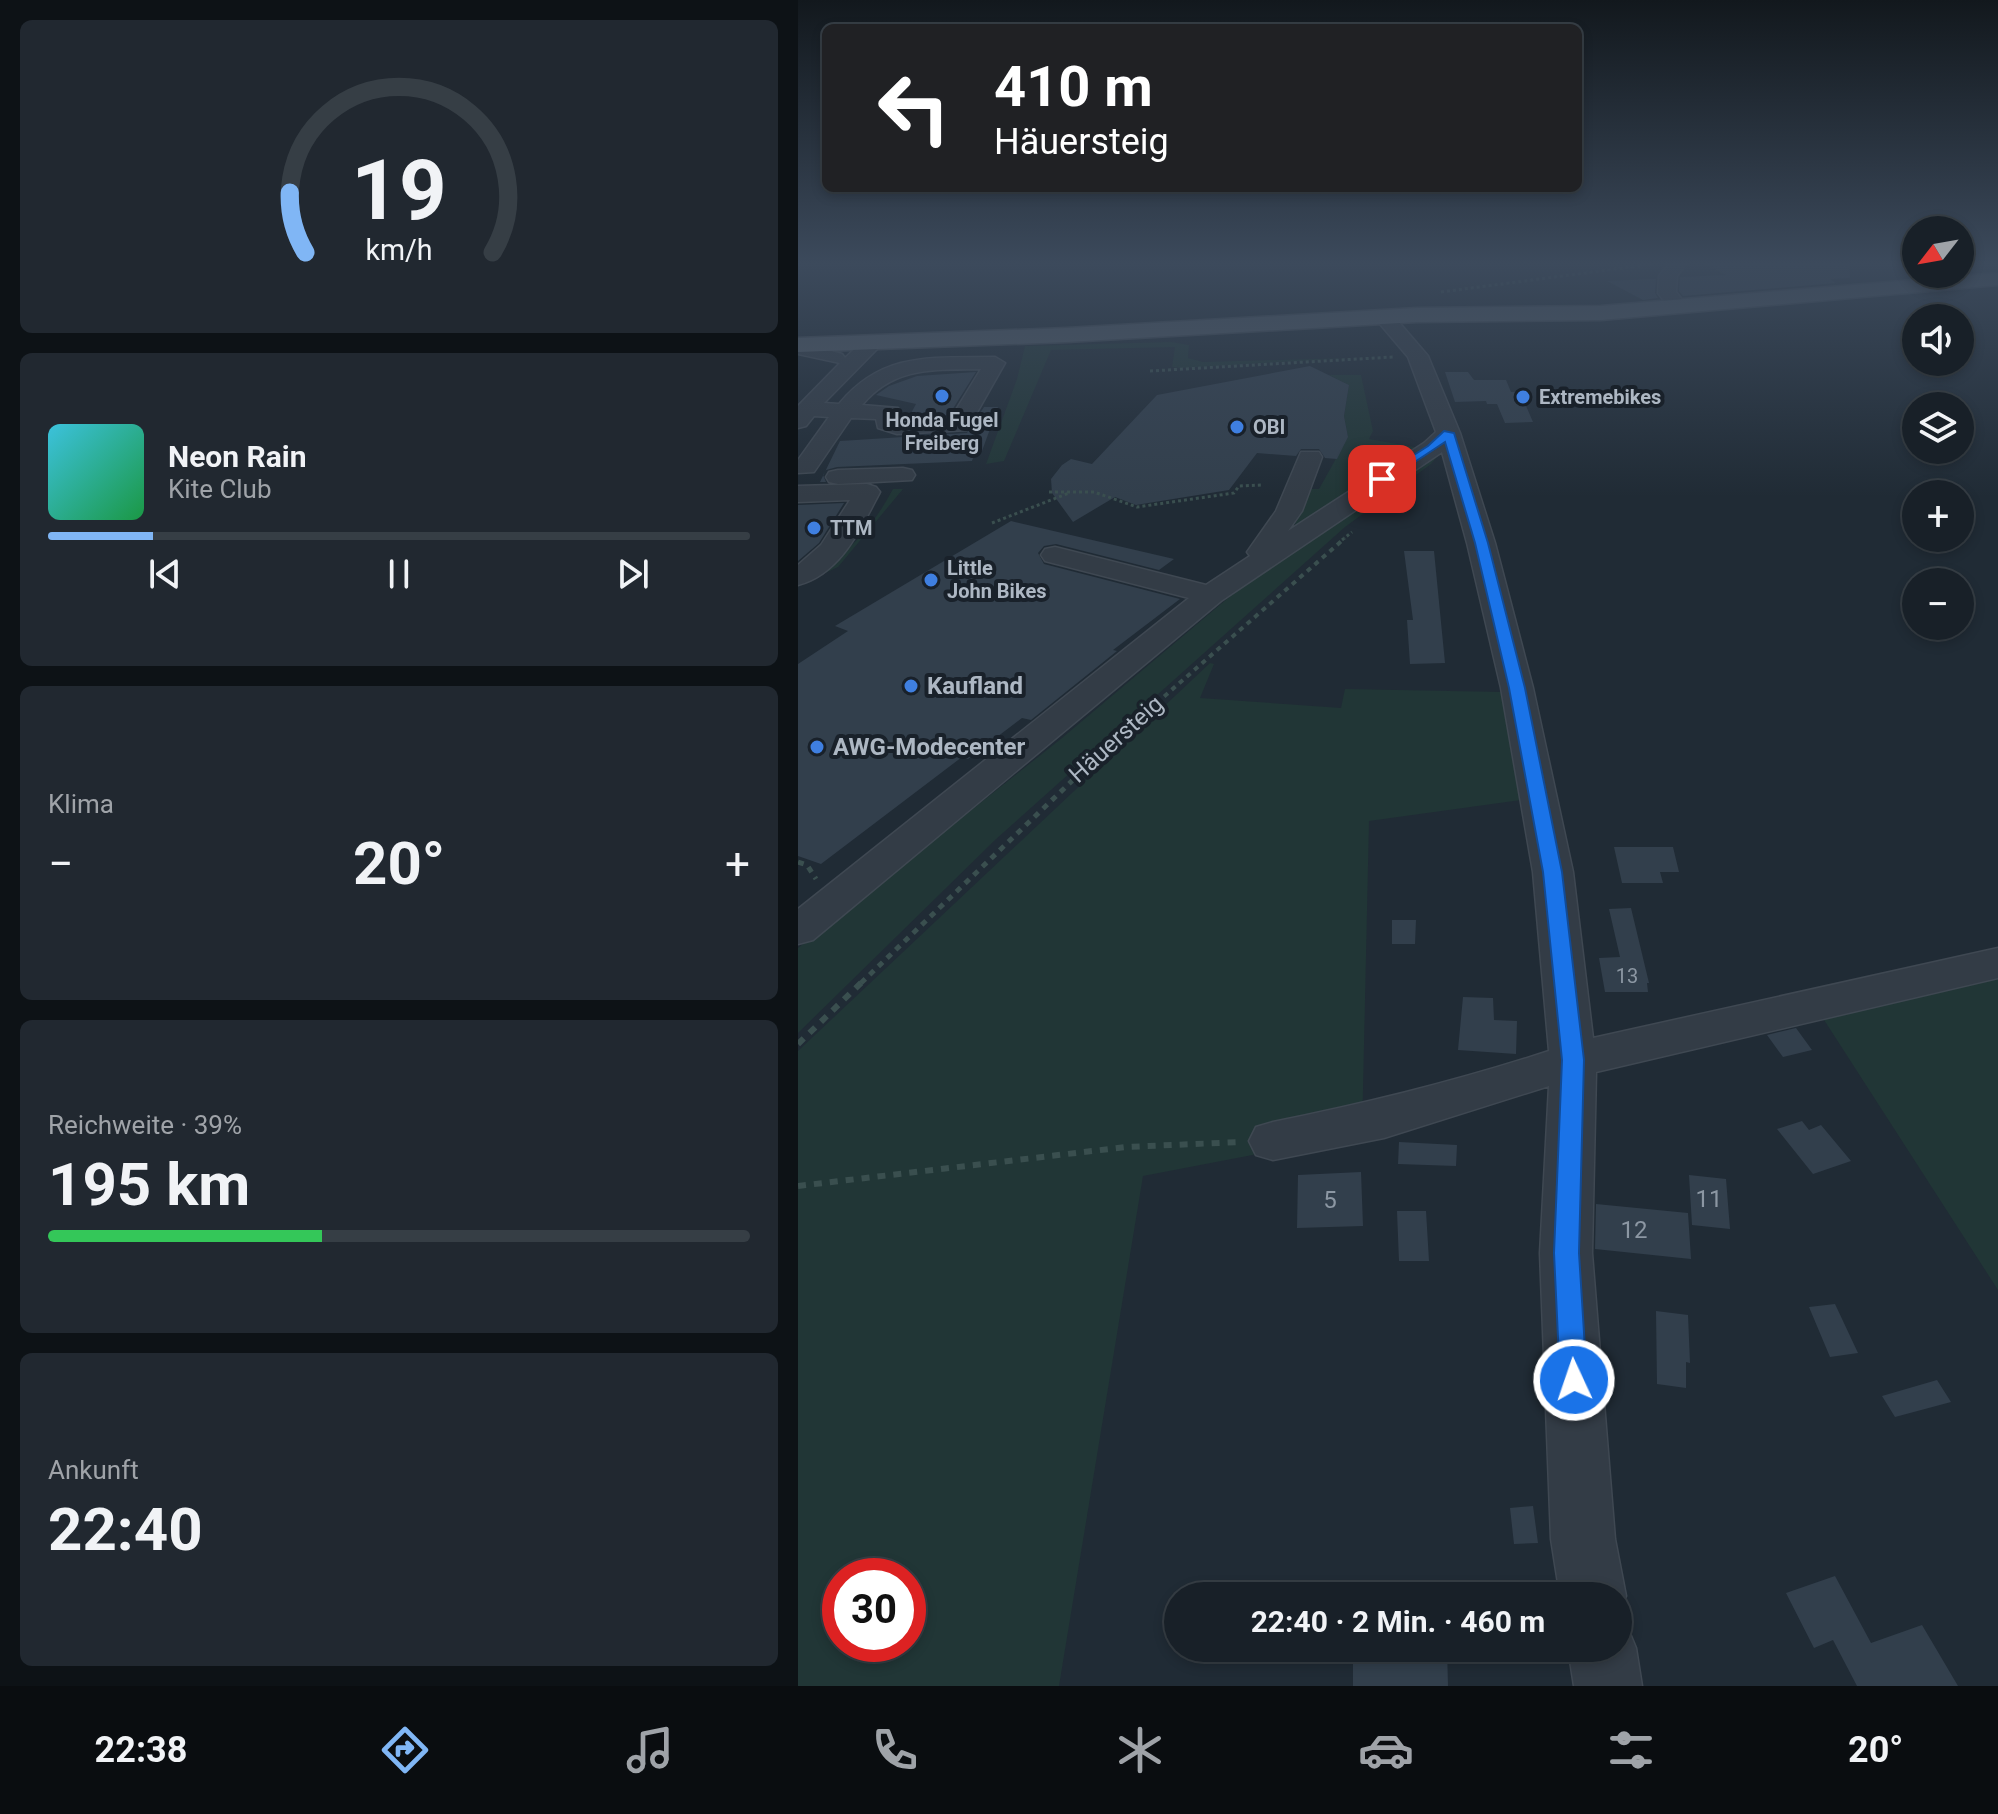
<!DOCTYPE html>
<html lang="de">
<head>
<meta charset="utf-8">
<style>
  :root { --surface:#182028; --page:#212830; --text:#f1f3f6; --muted:#9fa3a8; --line:#363e45; --accent:#80b6f5 }
  body { margin:0; font-family:Roboto,sans-serif; background:var(--page); color:var(--text); height:100vh; display:flex; flex-direction:column; font-size:30px; white-space:nowrap }
  * { box-sizing:border-box; margin:0 }
  p { font-size:26px; color:var(--muted) }
  .icon { flex:none; width:44px; height:44px; fill:none; stroke:currentColor; stroke-width:2; stroke-linecap:round; stroke-linejoin:round }
  .map { position:relative; flex:1; overflow:hidden }
  .details { display:flex; flex-direction:column; gap:20px; padding:20px; background:#0d1216; width:798px }
  .details>* { flex:none }
  .top-card { position:absolute; left:24px; top:24px; width:760px; height:168px; border-radius:12px; box-shadow:0 4px 12px #0003,0 0 0 2px var(--line); background:#202124; color:#fff; overflow:hidden }
  .needle { width:52px; rotate:239deg }
  .controls { position:absolute; left:1104px; top:216px; display:grid; gap:16px }
  .controls a { display:grid; place-items:center; width:72px; height:72px; border-radius:50%; background:var(--surface); box-shadow:0 4px 12px #0003,0 0 0 2px var(--line); font-size:40px }
  .speed { position:absolute; left:24px; top:1558px; display:flex; gap:16px; font-size:40px; font-weight:700; text-align:center }
  .speed>* { display:grid; place-content:center; width:104px; height:104px; border-radius:50%; background:var(--surface); box-shadow:0 4px 12px #0003,0 0 0 2px var(--line); line-height:1 }
  .speed .limit { border:12px solid #d22; background:#fff; color:#111 }
  .pin { position:absolute; display:grid; place-items:center; width:68px; height:68px; color:#fff; margin:-34px; border-radius:16px; box-shadow:0 4px 12px #0006 }
  .me { position:absolute; width:88px; margin:-44px; rotate:357deg; stroke-linejoin:round; filter:drop-shadow(0 0 6px #0008) }
  .turn { display:flex; align-items:center; gap:28px; height:168px; padding:0 40px; font-size:36px }
  .turn .icon { width:104px; height:104px; stroke-width:2.5 }
  .turn b { display:block; font-size:56px; line-height:68px }
  .big { font-size:60px; font-weight:700; line-height:1.1 }
  .details .tile { flex:1; display:flex; flex-direction:column; justify-content:center; gap:12px; min-width:0; padding:0 28px; border-radius:12px; background:var(--page) }
  .details .dial { align-items:center; gap:0 }
  .dial svg { height:208px; overflow:visible; fill:none; stroke:var(--line); stroke-width:7; stroke-linecap:round; text-anchor:middle }
  .dial text { fill:var(--text); stroke:none }
  .song { display:flex; align-items:center; gap:24px }
  .cover { width:96px; height:96px; border-radius:12px; background:linear-gradient(135deg,hsl(190 70% 55%),hsl(140 70% 35%)) }
  .played { height:8px; border-radius:4px; background:linear-gradient(90deg,var(--accent) 15%,var(--line) 15%) }
  .keys { display:flex; justify-content:space-around; direction:ltr }
  .heat { display:flex; justify-content:space-between; align-items:center; font-size:44px; direction:ltr }
  .charge { height:12px; border-radius:6px; background:linear-gradient(90deg,#34c759 39%,var(--line) 0) }
  .trip { position:absolute; left:366px; top:1582px; width:468px; height:80px; border-radius:40px; background:var(--surface); box-shadow:0 4px 12px #0003,0 0 0 2px var(--line); font-weight:700; line-height:80px; text-align:center }
  .dock { display:flex; height:128px; justify-content:space-around; align-items:center; background:#0a0d10; color:var(--muted) }
  .dock .icon { width:56px; height:56px }
  .dock .on { color:var(--accent) }
  .dock b { font-size:36px; color:var(--text) }
  main { display:flex; flex:1; min-height:0 }
  .map>svg:first-child { display:block }
  .green { fill:#213636; fill-rule:evenodd }
  .building { fill:#323f4c }
  .lines { fill:none; stroke-linecap:round; stroke-linejoin:round }
  .minor-casing { stroke:#3f4852; stroke-width:3 }
  .major-casing { stroke:#3f4852; stroke-width:3 }
  .path-far3 { stroke:#3a4f4f; stroke-width:3; stroke-dasharray:3 3; stroke-linecap:butt }
  .path-far2 { stroke:#3a4f4f; stroke-width:4; stroke-dasharray:5 5; stroke-linecap:butt }
  .path-far1 { stroke:#3a4f4f; stroke-width:5; stroke-dasharray:6 6; stroke-linecap:butt }
  .path { stroke:#3a4f4f; stroke-width:6; stroke-dasharray:8 8; stroke-linecap:butt }
  .minor { fill:#333c46; fill-rule:evenodd }
  .major { fill:#515b66; fill-rule:evenodd }
  .route { fill:#1a73e8; stroke:#114b97; stroke-width:2 }
  .shop-dot { fill:#3f7fe0; stroke:#19212a; stroke-width:3 }
  .labels { text-anchor:middle; dominant-baseline:central; stroke-width:8; stroke-linejoin:round; paint-order:stroke }
  .far-poi-label { font-size:20px; font-weight:bold; fill:#adb7c3; stroke:#19212a; text-anchor:start }
  .number-label { font-size:20px; fill:#8c97a3 }
  .poi-label { font-size:24px; font-weight:bold; fill:#adb7c3; stroke:#19212a; text-anchor:start }
  .street-label { font-size:24px; fill:#adb7c3; stroke:#19212a }
  .near-number-label { font-size:24px; fill:#8c97a3 }
</style>
</head>
<body>
<main>
<section class="details">
<div class="tile dial"><svg viewBox="0 0 100 80">
<path d="M14 69A42 42 0 1 1 86 69"/>
<path d="M14 69A42 42 0 0 1 8 46" stroke="#80b6f5"/>
<text x="50" y="56" font-size="32" font-weight="700">19</text>
<text x="50" y="72" font-size="11">km/h</text>
</svg></div>
<div class="tile">
<div class="song"><i class="cover"></i><div><b>Neon Rain</b><p>Kite Club</p></div></div>
<div class="played"></div>
<div class="keys"><svg class="icon" aria-label="previous" viewBox="0 0 24 24"><path d="M18 5L8 12l10 7zM5 5v14"/></svg><svg class="icon" aria-label="pause" viewBox="0 0 24 24"><path d="M8 5v14M16 5v14"/></svg><svg class="icon" aria-label="next" viewBox="0 0 24 24"><path d="M6 5l10 7-10 7zM19 5v14"/></svg></div>
</div>
<div class="tile"><p>Klima</p>
<div class="heat"><a>−</a><b class="big">20°</b><a>+</a></div>
</div>
<div class="tile"><p>Reichweite · 39%</p><b class="big">195 km</b><div class="charge"></div></div>
<div class="tile"><p>Ankunft</p><b class="big">22:40</b></div>
</section>
<div class="map">
<svg width="1200" height="1686" viewBox="0 0 1200 1686">
  <rect width="100%" height="100%" fill="#202b35"/>
  <!-- green -->
  <path class="green" d="M 373,342 L 391,345 L 390,358 L 405,362 L 551,358 L 382,368 L 374,367 L 377,347 L 253,350 L 206,461 L 188,464 L 219,379 L 227,346 Z
    M 531,375 L 563,375 L 575,431 L 571,439 L 622,448 L 502,526 L 497,525 L 511,489 L 521,489 L 550,437 L 546,416 L 551,385 Z
    M 637,453 L 639,457 L 633,464 L 547,527 L 197,840 L 0,1033 L 0,948 L 264,738 L 512,529 Z
    M 95,489 L 105,489 L 40,567 L 0,586 L 0,581 C 44,561 72,532 95,489 Z
    M 412,663 L 416,664 L 402,698 L 543,708 L 547,689 L 705,692 L 723,800 L 571,821 L 564,1134 L 345,1176 L 261,1686 L 0,1686 L 0,1051 ZM 42,1576 L 110,1576 L 110,1644 L 42,1644 Z
    M 1200,965 L 1200,1290 L 1019,1009 Z"/>
  <!-- building -->
  <path class="building" d="M 902,261 L 1051,261 L 1052,278 L 1032,279 L 1038,283 L 885,296 L 881,291 L 882,277 L 928,275 Z
    M 852,279 L 858,279 L 857,293 L 860,298 L 845,300 L 809,281 Z
    M 512,366 L 551,385 L 546,416 L 550,437 L 539,459 L 527,458 L 521,449 L 503,449 L 498,456 L 459,453 L 431,490 L 338,505 L 317,497 L 275,522 L 254,493 L 253,479 L 264,465 L 273,459 L 294,464 L 359,395 Z
    M 178,372 L 151,415 L 111,417 L 118,404 L 78,395 L 91,386 L 119,376 Z
    M 647,372 L 670,372 L 676,380 L 708,380 L 713,392 L 722,392 L 735,422 L 707,423 L 699,404 L 689,404 L 688,401 L 657,402 Z
    M 186,407 L 200,407 L 184,451 L 177,452 L 174,461 L 39,467 L 28,470 L 25,475 L 28,482 L 22,482 L 42,441 L 169,433 Z
    M 46,503 L 21,543 L 0,561 L 0,505 Z
    M 213,521 L 376,559 L 361,570 L 258,544 L 246,546 L 240,553 L 246,564 L 382,599 L 315,650 L 319,651 L 233,720 L 224,718 L 170,759 L 164,757 L 23,864 L 0,856 L 0,664 L 50,631 L 37,626 Z
    M 606,551 L 636,551 L 647,663 L 612,664 L 609,620 L 615,620 Z
    M 816,847 L 875,847 L 881,872 L 862,872 L 865,883 L 824,883 Z
    M 833,908 L 851,983 L 849,983 L 850,992 L 807,992 L 801,958 L 822,957 L 811,909 Z
    M 594,920 L 618,920 L 617,944 L 594,944 Z
    M 665,997 L 695,998 L 696,1020 L 719,1021 L 718,1054 L 660,1050 Z
    M 998,1028 L 1014,1050 L 985,1057 L 969,1035 Z
    M 1004,1121 L 1011,1130 L 1023,1125 L 1053,1161 L 1015,1174 L 979,1129 Z
    M 601,1142 L 659,1145 L 658,1166 L 600,1164 Z
    M 563,1172 L 565,1226 L 499,1228 L 500,1175 Z
    M 891,1175 L 928,1179 L 932,1229 L 894,1225 Z
    M 798,1204 L 890,1213 L 893,1259 L 797,1249 Z
    M 599,1211 L 628,1211 L 631,1261 L 601,1261 Z
    M 1037,1304 L 1060,1353 L 1032,1357 L 1011,1307 Z
    M 858,1311 L 890,1315 L 892,1363 L 888,1362 L 888,1388 L 859,1384 Z
    M 1139,1380 L 1153,1402 L 1097,1417 L 1084,1396 Z
    M 735,1506 L 740,1543 L 716,1544 L 712,1508 Z
    M 1037,1576 L 1073,1643 L 1124,1625 L 1160,1686 L 1059,1686 L 1035,1640 L 1016,1648 L 988,1593 Z
    M 555,1648 L 649,1648 L 650,1686 L 555,1686 Z"/>
  <g class="lines">
    <!-- minor casing -->
    <g class="minor-casing">
      <path id="minor" d="M 873,261 L 890,261 L 879,276 L 878,292 L 889,306 L 880,312 L 873,310 L 860,293 L 861,276 Z
        M 586,311 L 593,313 L 630,356 L 662,433 L 697,543 L 735,688 L 775,872 L 795,1038 L 1200,948 L 1200,978 L 798,1072 L 794,1253 L 817,1539 L 828,1596 L 820,1614 L 820,1596 L 762,1596 L 753,1539 L 742,1253 L 751,1086 L 586,1138 L 475,1160 L 458,1155 L 451,1141 L 458,1127 L 475,1122 C 570,1103 659,1081 751,1051 L 735,872 L 703,688 L 669,543 L 644,452 L 423,601 L 15,940 L 0,944 L 0,909 L 391,598 L 247,561 L 243,555 L 247,549 L 257,547 L 408,585 L 452,556 L 449,552 L 478,511 L 503,452 L 521,452 L 524,457 L 504,511 L 490,531 L 626,443 L 638,432 L 610,357 L 576,317 Z
        M 75,336 L 85,342 L 82,346 L 26,403 L 41,404 C 85,351 134,358 197,357 L 207,363 L 169,430 L 99,434 L 80,428 L 78,419 L 53,418 L 16,472 L 0,473 L 0,460 L 31,417 L 16,416 L 8,426 L 0,428 L 0,406 L 42,363 L 0,354 L 0,342 L 44,354 L 47,358 L 68,338 ZM 183,369 L 153,418 L 101,420 L 103,413 L 100,408 L 64,405 C 97,366 136,370 183,369 Z
        M 105,468 L 114,470 L 117,475 L 114,480 L 40,484 L 31,482 L 28,477 L 31,472 L 40,470 Z
        M 69,484 L 78,487 L 82,492 C 63,528 43,574 0,585 L 0,565 L 23,545 L 52,500 L 0,502 L 0,486 Z
        M 820,1621 L 828,1624 L 838,1648 L 844,1686 L 776,1686 L 770,1648 L 820,1648 Z"/>
    </g>
    <!-- major casing -->
    <g class="major-casing">
      <path id="major" d="M 1200,273 L 1200,285 L 803,320 L 619,322 L 269,342 L 0,352 L 0,338 L 269,328 L 619,308 L 803,306 Z"/>
    </g>
    <!-- path-far3 -->
    <path class="path-far3" d="M 643,292 L 855,264
      M 352,371 L 595,357
      M 251,492 L 296,492 L 339,507 L 436,493 L 441,486 L 465,485
      M 194,523 L 271,493
      M 544,540 L 554,532"/>
    <!-- path-far2 -->
    <path class="path-far2" d="M 321,736 L 547,538"/>
    <!-- path-far1 -->
    <path class="path-far1" d="M 0,862 L 9,865 L 18,879
      M 63,983 L 323,734"/>
    <!-- path -->
    <path class="path" d="M 0,1044 L 65,981
      M 0,1186 L 328,1147 L 443,1142"/>
    <!-- minor -->
    <use href="#minor" class="minor"/>
    <!-- major -->
    <use href="#major" class="major"/>
  </g>
  <!-- sky -->
  <linearGradient id="sky" x2="0" y2="1"><stop stop-color="#12181d"/><stop offset="0.53" stop-color="#3c4a5c"/><stop offset="1" stop-color="#3c4a5c" stop-opacity="0"/></linearGradient>
  <rect width="1200" height="497" fill="url(#sky)"/>
  <!-- route -->
  <path class="route" d="M 646,431 L 656,433 L 690,543 L 727,688 L 764,872 L 786,1060 L 781,1253 L 789,1380 L 785,1389 L 776,1393 L 766,1389 L 762,1380 L 756,1253 L 764,1060 L 745,872 L 711,688 L 677,543 L 647,442 L 588,481 L 578,479 L 630,446 Z"/>
  <!-- markers -->
  <g class="shop-dot">
    <circle cx="144" cy="396" r="8"/>
    <circle cx="725" cy="397" r="8"/>
    <circle cx="439" cy="427" r="8"/>
    <circle cx="16" cy="528" r="8"/>
    <circle cx="133" cy="580" r="8"/>
    <circle cx="113" cy="686" r="8"/>
    <circle cx="19" cy="747" r="8"/>
  </g>
  <g class="labels">
    <!-- far-poi labels -->
    <g class="far-poi-label">
      <text x="741" y="397">Extremebikes</text>
      <text x="144" y="420" text-anchor="middle">Honda Fugel<tspan x="144" dy="23">Freiberg</tspan></text>
      <text x="455" y="427">OBI</text>
      <text x="32" y="528">TTM</text>
      <text x="149" y="568">Little<tspan x="149" dy="23">John Bikes</tspan></text>
    </g>
    <!-- number labels -->
    <g class="number-label">
      <text x="829" y="976">13</text>
    </g>
    <!-- poi labels -->
    <g class="poi-label">
      <text x="129" y="686">Kaufland</text>
      <text x="35" y="747">AWG-Modecenter</text>
    </g>
    <!-- street labels -->
    <g class="street-label">
      <text transform="translate(318 739) rotate(-42)">Häuersteig</text>
    </g>
    <!-- near-number labels -->
    <g class="near-number-label">
      <text x="911" y="1199">11</text>
      <text x="532" y="1200">5</text>
      <text x="836" y="1230">12</text>
    </g>
  </g>
</svg>
<div class="controls">
<a><svg class="needle" viewBox="-14 -14 28 28"><path d="M0-13l5 13h-10z" fill="#e53935"/><path d="M0 13l5-13h-10z" fill="#9fa3a8"/></svg></a>
<a><svg class="icon" aria-label="sound" viewBox="0 0 24 24"><path d="M4 9h4l5-4v14l-5-4H4zM17 9q2 3 0 6"/></svg></a>
<a><svg class="icon" aria-label="layers" viewBox="0 0 24 24"><path d="M12 4l9 5-9 5-9-5zM3 14l9 5 9-5"/></svg></a>
<a>+</a>
<a>−</a>
</div>
<div class="speed"><div class="limit">30</div></div>
<div class="pin" style="left:584px;top:479px;background:#d93025"><svg class="icon" aria-label="arrive" viewBox="0 0 24 24"><path d="M6 21V4h12l-3 4 3 4H6"/></svg></div>
<svg class="me" style="left:776px;top:1380px" viewBox="-20 -20 40 40"><circle r="17" fill="#1a73e8" stroke="#fff" stroke-width="3"/><path d="M0-11L8 9 0 5-8 9z" fill="#fff"/></svg>
<div class="trip">22:40 · 2 Min. · 460 m</div>
<div class="top-card">
<div class="turn"><svg class="icon" aria-label="left" viewBox="0 0 24 24"><path d="M17 20v-9H6M10 6l-5 5 5 5"/></svg><div><b>410 m</b>Häuersteig</div></div>
</div>
</div>
</main>
<nav class="dock">
<b>22:38</b>
<svg class="icon on" aria-label="directions" viewBox="0 0 24 24"><path d="M12 3l9 9-9 9-9-9zM9 14v-3h6M13 9l2 2-2 2"/></svg>
<svg class="icon" aria-label="music" viewBox="0 0 24 24"><path d="M9 18V5l10-2v13"/><circle cx="6" cy="18" r="3"/><circle cx="16" cy="16" r="3"/></svg>
<svg class="icon" aria-label="phone" viewBox="0 0 24 24"><path d="M5 4h4l2 5-3 2q2 4 5 5l2-3 5 2v4C11 20 4 13 5 4z"/></svg>
<svg class="icon" aria-label="climate" viewBox="0 0 24 24"><path d="M12 3v18M4 7l16 10M4 17L20 7"/></svg>
<svg class="icon" aria-label="car" viewBox="0 0 24 24"><path d="M5 17H2v-5l4-1 3-4h7l3 4 3 1v5h-3M9 17h6M6 11h13"/><circle cx="7" cy="17" r="2"/><circle cx="17" cy="17" r="2"/></svg>
<svg class="icon" aria-label="filters" viewBox="0 0 24 24"><path d="M4 7h16M4 17h16"/><circle cx="9" cy="7" r="2"/><circle cx="15" cy="17" r="2"/></svg>
<b>20°</b>
</nav>
</body>
</html>
